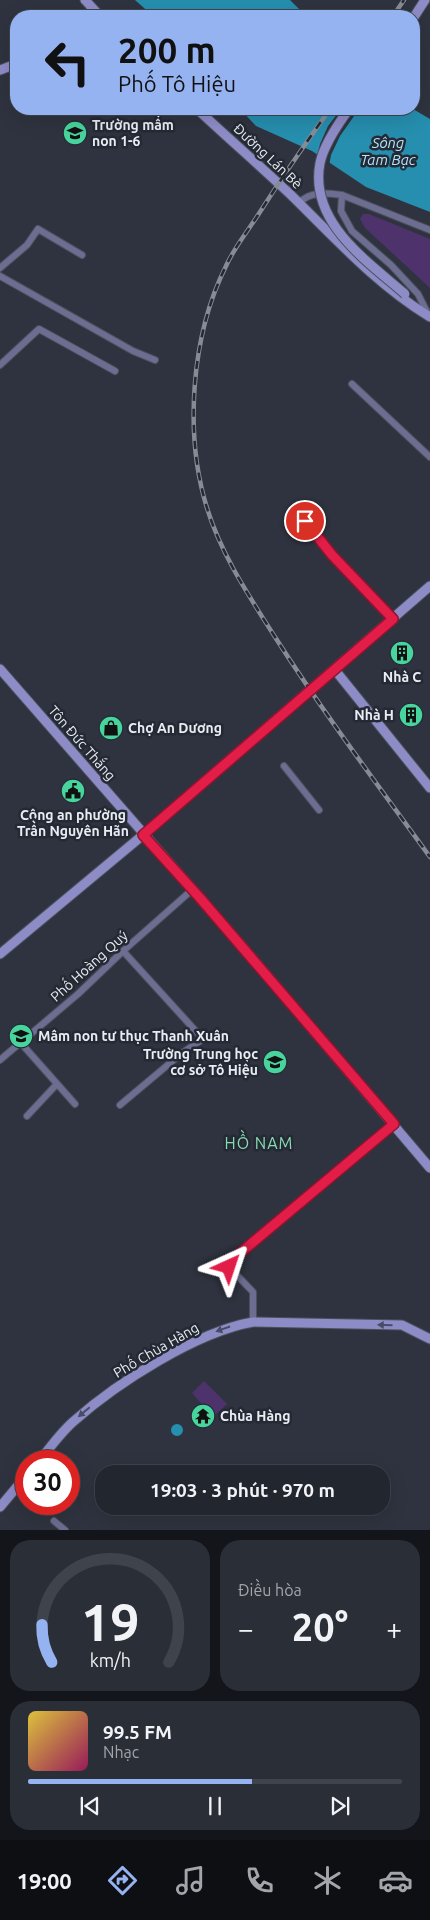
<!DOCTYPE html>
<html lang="vi">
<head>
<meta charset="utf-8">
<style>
  :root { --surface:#22262f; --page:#2a2e37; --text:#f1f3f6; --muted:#a2a5aa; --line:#3f434b; --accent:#95b2f1 }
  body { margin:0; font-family:Ubuntu,sans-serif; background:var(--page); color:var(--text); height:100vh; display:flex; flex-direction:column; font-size:19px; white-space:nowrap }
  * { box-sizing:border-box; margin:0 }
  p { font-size:16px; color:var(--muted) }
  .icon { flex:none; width:28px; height:28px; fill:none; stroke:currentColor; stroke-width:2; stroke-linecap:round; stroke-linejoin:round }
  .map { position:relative; height:1530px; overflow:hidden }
  .details { display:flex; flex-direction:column; gap:10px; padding:10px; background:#13151a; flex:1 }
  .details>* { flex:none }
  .top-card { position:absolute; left:10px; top:10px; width:410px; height:105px; border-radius:20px; box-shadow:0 5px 20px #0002,0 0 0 1px var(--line); background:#95b2f1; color:#111; overflow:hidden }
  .speed { position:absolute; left:15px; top:1450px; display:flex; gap:10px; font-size:25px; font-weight:700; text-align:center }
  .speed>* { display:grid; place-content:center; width:65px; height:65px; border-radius:50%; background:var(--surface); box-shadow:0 5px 20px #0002,0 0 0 1px var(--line); line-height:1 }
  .speed .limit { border:8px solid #d22; background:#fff; color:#111 }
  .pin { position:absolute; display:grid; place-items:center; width:42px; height:42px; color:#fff; margin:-21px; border:2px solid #fff; border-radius:50%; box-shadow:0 1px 5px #0007 }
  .me { position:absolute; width:55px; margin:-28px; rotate:42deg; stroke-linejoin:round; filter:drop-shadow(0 0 4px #0008) }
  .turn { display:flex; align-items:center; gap:18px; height:105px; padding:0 25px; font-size:22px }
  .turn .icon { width:65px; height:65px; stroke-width:2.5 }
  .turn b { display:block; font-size:35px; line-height:42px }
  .big { font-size:38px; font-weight:700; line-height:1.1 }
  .details .tile { flex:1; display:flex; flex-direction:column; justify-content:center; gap:8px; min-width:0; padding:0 18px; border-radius:20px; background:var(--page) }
  .details .dial { align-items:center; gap:0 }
  .dial svg { height:130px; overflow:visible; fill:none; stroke:var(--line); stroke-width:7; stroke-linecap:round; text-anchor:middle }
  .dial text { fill:var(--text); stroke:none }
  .song { display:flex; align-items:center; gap:15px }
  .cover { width:60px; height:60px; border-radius:8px; background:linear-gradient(135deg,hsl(50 70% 55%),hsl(330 70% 35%)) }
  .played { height:5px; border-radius:2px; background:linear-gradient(90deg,var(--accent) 60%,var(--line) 60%) }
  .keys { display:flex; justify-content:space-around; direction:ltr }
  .heat { display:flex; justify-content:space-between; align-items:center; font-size:28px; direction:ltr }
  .details .tiles { flex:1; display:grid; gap:10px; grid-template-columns:1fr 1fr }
  .tile:last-child { grid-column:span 2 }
  .trip { position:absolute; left:95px; top:1465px; width:295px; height:50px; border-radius:20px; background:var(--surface); box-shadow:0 5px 20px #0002,0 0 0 1px var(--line); font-weight:700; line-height:50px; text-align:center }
  .menu { display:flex; height:80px; justify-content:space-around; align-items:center; background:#0e0f13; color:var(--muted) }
  .menu .icon { width:35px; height:35px }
  .menu .current { color:var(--accent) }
  .menu b { font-size:22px; color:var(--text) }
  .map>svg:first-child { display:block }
  .green { fill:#4e326c }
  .water { fill:#268eae }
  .pier { fill:#2e333f }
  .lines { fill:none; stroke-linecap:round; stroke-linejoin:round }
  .street-casing { stroke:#4c515c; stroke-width:8 }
  .secondary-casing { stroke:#4c515c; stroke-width:11 }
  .street { stroke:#6d6d92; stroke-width:6 }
  .secondary { stroke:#8e8cc7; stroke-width:9 }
  .rail-casing { stroke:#878b95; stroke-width:4.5 }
  .rail { stroke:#242934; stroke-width:2.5; stroke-dasharray:8; stroke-linecap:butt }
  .secondary-bridge-casing { stroke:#4c515c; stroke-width:11; stroke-linecap:butt }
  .secondary-bridge { stroke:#8e8cc7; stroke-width:9 }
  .oneway { fill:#494c67 }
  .route-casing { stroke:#92132f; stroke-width:12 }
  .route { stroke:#e11d48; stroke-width:9 }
  .labels { text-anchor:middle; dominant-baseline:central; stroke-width:5; stroke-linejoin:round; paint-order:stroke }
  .poi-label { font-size:14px; font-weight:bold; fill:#e8ecf3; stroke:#242934; text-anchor:start }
  .street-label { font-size:14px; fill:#e8ecf3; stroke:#242934 }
  .water-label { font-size:15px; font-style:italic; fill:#afe5fb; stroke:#242934 }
  .quarter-label { font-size:16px; letter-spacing:1px; fill:#86dbb4; stroke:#242934 }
</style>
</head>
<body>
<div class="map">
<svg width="430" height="1530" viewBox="0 0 430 1530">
  <rect width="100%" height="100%" fill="#2e333f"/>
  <!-- green -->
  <path class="green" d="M 363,214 L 369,214 L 430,239 L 430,288 L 365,228 L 360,219 Z
    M 204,1381 L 227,1404 L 213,1417 L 192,1393 Z"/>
  <!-- water -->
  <path class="water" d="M 135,0 L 290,0 L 306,16 L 153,16 Z
    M 240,109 L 413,109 L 430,119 L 430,212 L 366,187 L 312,151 L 256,126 Z
    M171 1430a6 6 0 1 1 12 0a6 6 0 1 1-12 0Z"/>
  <!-- pier -->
  <path class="pier" d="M 341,109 L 359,109 L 340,136 L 331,155 L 329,166 L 317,158 L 320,144 L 328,126 Z"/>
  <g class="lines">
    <!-- street casing -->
    <g class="street-casing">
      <path id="street" d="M 342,195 L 341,211 L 352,231 L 391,265 L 418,294 L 429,316
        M 299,203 C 311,191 325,193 342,195 L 430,230
        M 0,268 L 27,245 L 38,229 L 82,255
        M 0,276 L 133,351 L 155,360
        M 0,365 L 39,329 L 115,371
        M 352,384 L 430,457
        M 305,521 L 332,555 L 393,619
        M 284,766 L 319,810
        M 20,1042 L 75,1104
        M 0,1060 L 78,994 L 123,951 L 193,889
        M 120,1105 L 182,1053 L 203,1039 L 123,951
        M 27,1116 L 56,1085
        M 253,1322 L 253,1292 L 229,1267 L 230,1263 L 394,1125
        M 54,1521 L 65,1530"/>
    </g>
    <!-- secondary casing -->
    <g class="secondary-casing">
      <path id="secondary" d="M 85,0 L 100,16
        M 86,16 L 93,9
        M 414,17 L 425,0
        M 0,70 L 16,64
        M 197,109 C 227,137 259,165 290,194 C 335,238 376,284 430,317
        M 0,669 L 241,945 L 430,1168
        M 335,670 L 430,788
        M 0,954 L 143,835 L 430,586
        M 39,1461 C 50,1448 61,1432 74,1421 C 117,1383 196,1332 253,1322 L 402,1325 L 430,1339
        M 0,1507 L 26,1476"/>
    </g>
    <!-- street -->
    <use href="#street" class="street"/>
    <!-- secondary -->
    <use href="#secondary" class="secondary"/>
    <!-- rail casing -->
    <g class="rail-casing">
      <path id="rail" d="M 393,16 L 404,0
        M 330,109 C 305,144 281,179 258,215 C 247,232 234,248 226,266 C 191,336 184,434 207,508 C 221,554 249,596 275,637 C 323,712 377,784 430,857"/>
    </g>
    <!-- rail -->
    <use href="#rail" class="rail"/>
    <!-- secondary-bridge casing -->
    <g class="secondary-bridge-casing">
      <path id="secondary-bridge" d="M 349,109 C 338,124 324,144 320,163 C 309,222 366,260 405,294"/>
    </g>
    <!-- secondary-bridge -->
    <use href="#secondary-bridge" class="secondary-bridge"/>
  </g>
  <!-- one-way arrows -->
  <defs><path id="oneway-solid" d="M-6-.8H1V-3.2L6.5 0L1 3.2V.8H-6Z" transform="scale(1.25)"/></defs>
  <g class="oneway">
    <use href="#oneway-solid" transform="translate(385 1325) rotate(-179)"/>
    <use href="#oneway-solid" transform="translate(223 1329) rotate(161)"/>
    <use href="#oneway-solid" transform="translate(84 1412) rotate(140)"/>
  </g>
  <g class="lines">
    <!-- route casing -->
    <g class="route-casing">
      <path id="route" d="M 229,1267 L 233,1259 L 394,1124 L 200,898 L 143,835 L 393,619 L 332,555 L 305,521"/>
    </g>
    <!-- route -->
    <use href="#route" class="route"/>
  </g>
  <!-- icons -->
  <defs>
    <g id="school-disc" transform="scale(1.25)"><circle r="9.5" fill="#47d49d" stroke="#242934"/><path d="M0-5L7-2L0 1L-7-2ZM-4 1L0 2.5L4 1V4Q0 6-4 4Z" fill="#111"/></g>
    <g id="building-disc" transform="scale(1.25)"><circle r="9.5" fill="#47d49d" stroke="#242934"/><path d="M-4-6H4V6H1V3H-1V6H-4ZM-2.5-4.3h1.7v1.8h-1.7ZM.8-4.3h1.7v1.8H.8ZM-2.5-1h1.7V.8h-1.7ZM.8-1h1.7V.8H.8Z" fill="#111"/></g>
    <g id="shop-disc" transform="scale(1.25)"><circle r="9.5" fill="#47d49d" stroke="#242934"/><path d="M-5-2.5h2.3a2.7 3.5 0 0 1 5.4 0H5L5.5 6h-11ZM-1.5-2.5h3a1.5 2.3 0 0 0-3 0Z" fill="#111"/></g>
    <g id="civic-disc" transform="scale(1.25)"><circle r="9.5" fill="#47d49d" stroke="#242934"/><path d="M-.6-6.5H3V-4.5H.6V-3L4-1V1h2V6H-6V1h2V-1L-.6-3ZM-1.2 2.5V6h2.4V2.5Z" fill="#111"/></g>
    <g id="temple-disc" transform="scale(1.25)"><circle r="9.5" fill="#47d49d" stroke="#242934"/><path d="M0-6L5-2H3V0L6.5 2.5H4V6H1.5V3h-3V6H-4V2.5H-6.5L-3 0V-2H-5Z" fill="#111"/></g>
  </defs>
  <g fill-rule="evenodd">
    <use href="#school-disc" x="75" y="133"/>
    <use href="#building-disc" x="402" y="653"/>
    <use href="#building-disc" x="411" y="715"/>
    <use href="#shop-disc" x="111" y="728"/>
    <use href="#civic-disc" x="73" y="791"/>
    <use href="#school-disc" x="21" y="1036"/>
    <use href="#school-disc" x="275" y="1062"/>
    <use href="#temple-disc" x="203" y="1416"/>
  </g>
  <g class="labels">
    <!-- poi labels -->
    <g class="poi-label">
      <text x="92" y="125">Trường mầm<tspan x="92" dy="16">non 1-6</tspan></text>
      <text x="402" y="677" text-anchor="middle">Nhà C</text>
      <text x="394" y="715" text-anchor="end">Nhà H</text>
      <text x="128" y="728">Chợ An Dương</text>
      <text x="73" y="815" text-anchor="middle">Công an phường<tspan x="73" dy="16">Trần Nguyên Hãn</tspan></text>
      <text x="38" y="1036">Mâm non tư thục Thanh Xuân</text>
      <text x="258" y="1054" text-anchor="end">Trường Trung học<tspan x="258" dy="16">cơ sở Tô Hiệu</tspan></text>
      <text x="220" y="1416">Chùa Hàng</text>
    </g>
    <!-- street labels -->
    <g class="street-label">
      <text transform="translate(268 156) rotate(43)">Đường Lán Bè</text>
      <text transform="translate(82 743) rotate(49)">Tôn Đức Thắng</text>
      <text transform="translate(89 966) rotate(-42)">Phố Hoàng Quý</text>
      <text transform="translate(156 1350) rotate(-30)">Phố Chùa Hàng</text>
    </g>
    <!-- water labels -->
    <g class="water-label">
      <text x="388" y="142">Sông<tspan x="388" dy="17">Tam Bạc</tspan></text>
    </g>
    <!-- quarter labels -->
    <g class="quarter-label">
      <text x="259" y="1143">HỒ NAM</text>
    </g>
  </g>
</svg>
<div class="speed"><div class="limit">30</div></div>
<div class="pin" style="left:305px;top:521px;background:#d93025"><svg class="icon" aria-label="arrive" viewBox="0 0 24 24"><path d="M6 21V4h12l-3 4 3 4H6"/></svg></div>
<svg class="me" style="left:229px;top:1267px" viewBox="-20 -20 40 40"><path d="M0-17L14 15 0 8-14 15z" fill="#e11d48" stroke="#fff" stroke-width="4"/></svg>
<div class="trip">19:03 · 3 phút · 970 m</div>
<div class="top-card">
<div class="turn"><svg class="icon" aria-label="left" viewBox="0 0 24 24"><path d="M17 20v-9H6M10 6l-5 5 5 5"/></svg><div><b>200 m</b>Phố Tô Hiệu</div></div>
</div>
</div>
<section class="details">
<div class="tiles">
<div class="tile dial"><svg viewBox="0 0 100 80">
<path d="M14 69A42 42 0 1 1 86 69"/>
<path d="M14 69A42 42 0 0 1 8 46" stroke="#95b2f1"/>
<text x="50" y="56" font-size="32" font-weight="700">19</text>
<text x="50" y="72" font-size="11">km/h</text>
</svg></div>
<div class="tile"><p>Điều hòa</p>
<div class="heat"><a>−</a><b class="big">20°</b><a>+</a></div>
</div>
<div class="tile">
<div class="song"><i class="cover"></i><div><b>99.5 FM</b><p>Nhạc</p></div></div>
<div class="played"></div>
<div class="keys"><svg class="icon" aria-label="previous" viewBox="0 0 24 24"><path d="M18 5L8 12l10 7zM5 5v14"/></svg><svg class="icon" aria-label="pause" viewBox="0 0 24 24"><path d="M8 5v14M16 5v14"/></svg><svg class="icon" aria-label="next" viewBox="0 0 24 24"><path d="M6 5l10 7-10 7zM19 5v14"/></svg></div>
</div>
</div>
</section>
<nav class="menu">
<b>19:00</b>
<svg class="icon current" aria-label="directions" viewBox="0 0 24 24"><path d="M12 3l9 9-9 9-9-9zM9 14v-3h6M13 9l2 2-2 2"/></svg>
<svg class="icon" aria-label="music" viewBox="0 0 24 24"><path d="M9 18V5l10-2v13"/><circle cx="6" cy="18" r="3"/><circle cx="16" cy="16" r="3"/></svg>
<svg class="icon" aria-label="phone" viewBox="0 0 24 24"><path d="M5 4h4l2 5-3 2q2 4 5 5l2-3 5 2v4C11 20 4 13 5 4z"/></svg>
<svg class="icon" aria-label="climate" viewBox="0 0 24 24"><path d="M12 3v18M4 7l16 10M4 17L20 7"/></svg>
<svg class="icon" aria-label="car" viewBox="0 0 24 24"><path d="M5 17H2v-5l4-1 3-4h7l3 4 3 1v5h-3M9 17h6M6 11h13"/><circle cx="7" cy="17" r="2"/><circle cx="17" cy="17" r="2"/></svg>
</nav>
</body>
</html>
